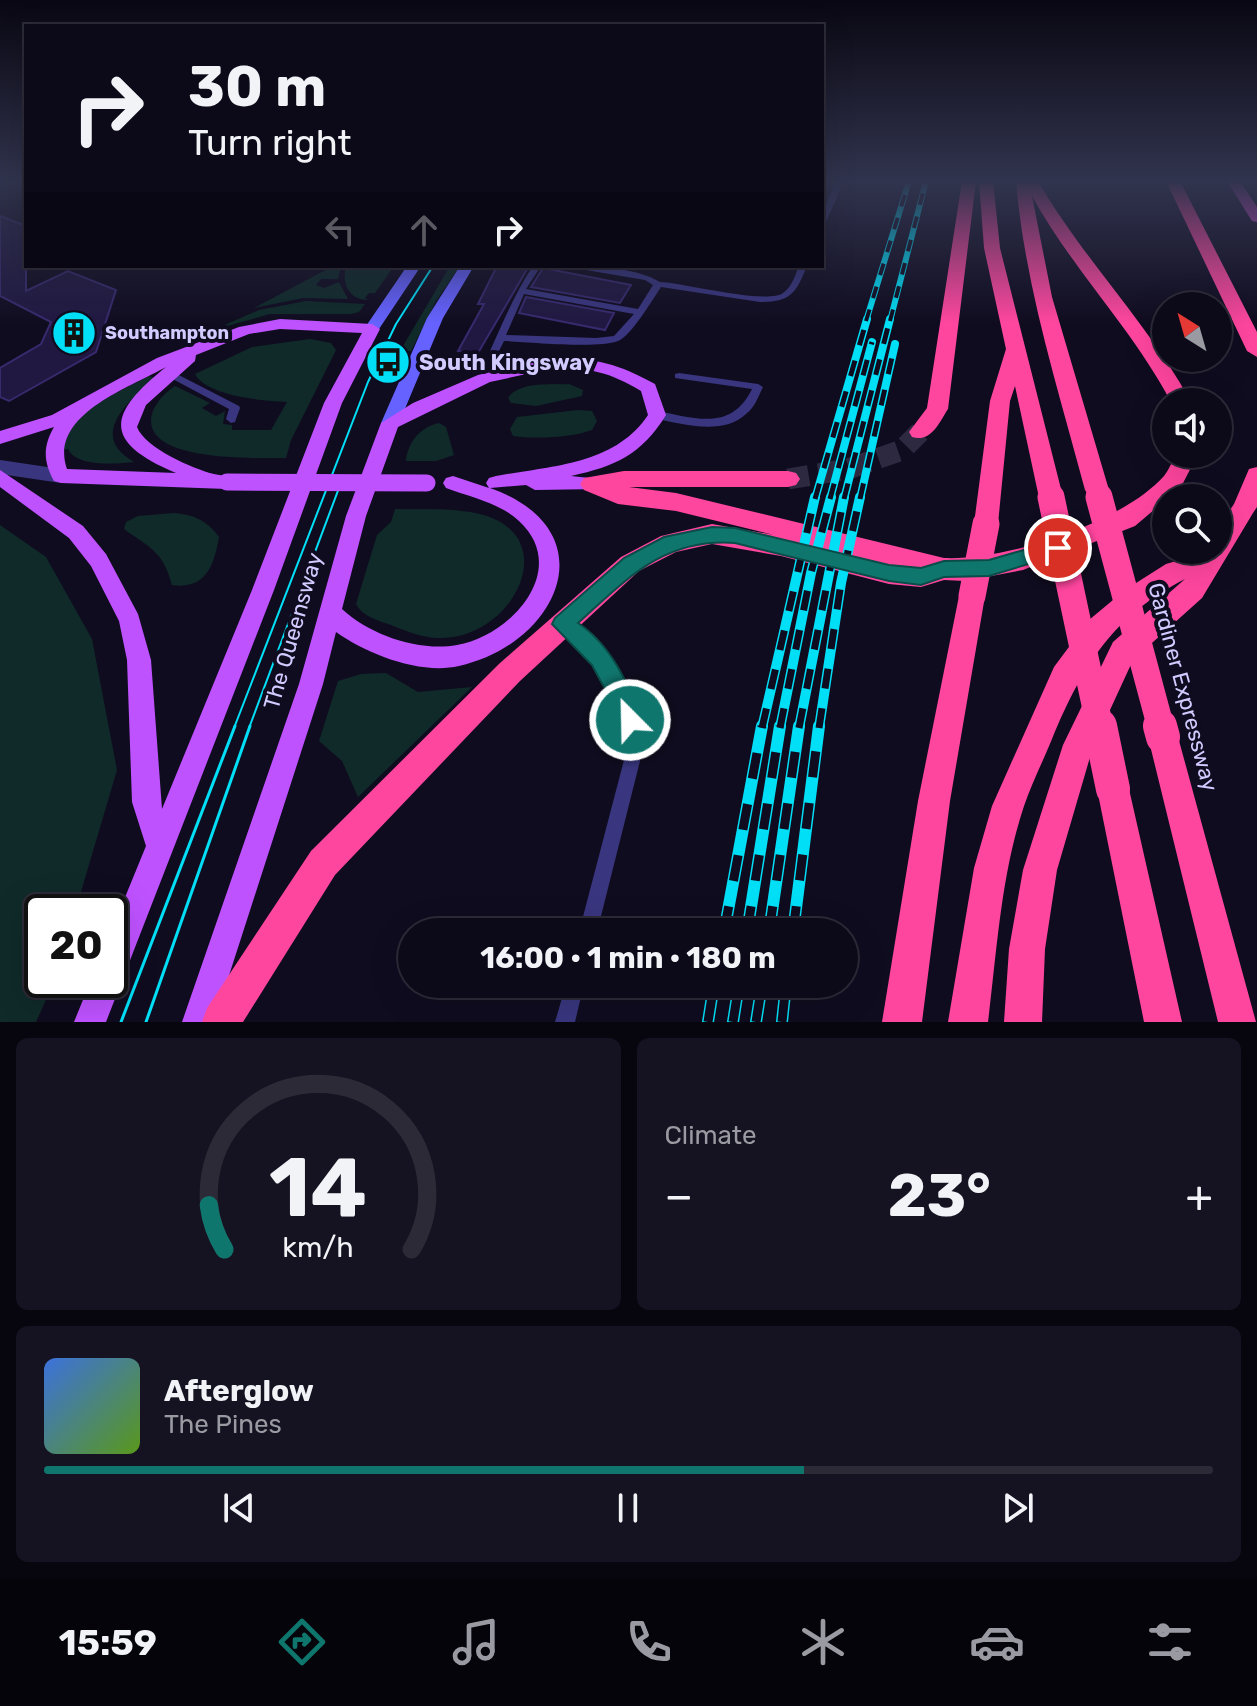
<!DOCTYPE html>
<html lang="en">
<head>
<meta charset="utf-8">
<style>
  :root { --surface:#0c0918; --page:#151221; --text:#f1f3f6; --muted:#9a9aa2; --line:#2c2a37; --accent:#0f766e }
  body { margin:0; font-family:Rubik,sans-serif; background:var(--page); color:var(--text); height:100vh; display:flex; flex-direction:column; font-size:30px; white-space:nowrap }
  * { box-sizing:border-box; margin:0 }
  p { font-size:26px; color:var(--muted) }
  .icon { flex:none; width:44px; height:44px; fill:none; stroke:currentColor; stroke-width:2; stroke-linecap:round; stroke-linejoin:round }
  .map { position:relative; height:1022px; overflow:hidden }
  .side { display:flex; flex-direction:column; gap:16px; padding:16px; background:#07050d; flex:1 }
  .side>* { flex:none }
  .banner { position:absolute; left:24px; top:24px; width:800px; height:244px; border-radius:0px; box-shadow:0 8px 32px #0002,0 0 0 2px var(--line); background:#0c0918; color:var(--text); overflow:hidden }
  .needle { width:52px; rotate:323deg }
  .buttons { position:absolute; left:1152px; top:292px; display:grid; gap:16px }
  .buttons a { display:grid; place-items:center; width:80px; height:80px; border-radius:50%; background:var(--surface); box-shadow:0 8px 32px #0002,0 0 0 2px var(--line); font-size:40px }
  .speed { position:absolute; left:24px; top:894px; display:flex; gap:16px; font-size:40px; font-weight:700; text-align:center }
  .speed>* { display:grid; place-content:center; width:104px; height:104px; border-radius:50%; background:var(--surface); box-shadow:0 8px 32px #0002,0 0 0 2px var(--line); line-height:1 }
  .speed .limit { border:4px solid #111; border-radius:12px; background:#fff; color:#111 }
  .pin { position:absolute; display:grid; place-items:center; width:68px; height:68px; color:#fff; margin:-34px; border:4px solid #fff; border-radius:50%; box-shadow:0 2px 8px #0007 }
  .me { position:absolute; width:88px; margin:-44px; rotate:337deg; stroke-linejoin:round; filter:drop-shadow(0 0 6px #0008) }
  .turn { display:flex; align-items:center; gap:28px; height:168px; padding:0 32px; font-size:36px }
  .turn .icon { width:104px; height:104px; stroke-width:2.5 }
  .turn b { display:block; font-size:56px; line-height:68px }
  .lanes { display:flex; align-items:center; height:76px; padding:0 32px; background:#0003; justify-content:center; gap:40px; direction:ltr }
  .lanes .off { opacity:.35 }
  .big { font-size:60px; font-weight:700; line-height:1.1 }
  .side .card { flex:1; display:flex; flex-direction:column; justify-content:center; gap:12px; min-width:0; padding:0 28px; border-radius:12px; background:var(--page) }
  .side .dial { align-items:center; gap:0 }
  .dial svg { height:208px; overflow:visible; fill:none; stroke:var(--line); stroke-width:7; stroke-linecap:round; text-anchor:middle }
  .dial text { fill:var(--text); stroke:none }
  .song { display:flex; align-items:center; gap:24px }
  .cover { width:96px; height:96px; border-radius:12px; background:linear-gradient(135deg,hsl(220 70% 55%),hsl(90 70% 35%)) }
  .played { height:8px; border-radius:4px; background:linear-gradient(90deg,var(--accent) 65%,var(--line) 65%) }
  .keys { display:flex; justify-content:space-around; direction:ltr }
  .heat { display:flex; justify-content:space-between; align-items:center; font-size:44px; direction:ltr }
  .side .tiles { flex:1; display:grid; gap:16px; grid-template-columns:1fr 1fr }
  .card:last-child { grid-column:span 2 }
  .trip { position:absolute; left:398px; top:918px; width:460px; height:80px; border-radius:40px; background:var(--surface); box-shadow:0 8px 32px #0002,0 0 0 2px var(--line); font-weight:700; line-height:80px; text-align:center }
  .dock { display:flex; height:128px; justify-content:space-around; align-items:center; background:#05040a; color:var(--muted) }
  .dock .icon { width:56px; height:56px }
  .dock .on { color:var(--accent) }
  .dock b { font-size:36px; color:var(--text) }
  .map>svg:first-child { display:block }
  .green { fill:#0f2a29 }
  .building { fill:#201841; stroke:#372a6d; stroke-width:2 }
  .lines { fill:none; stroke-linecap:round; stroke-linejoin:round }
  .motorway-tunnel { stroke:#2d2941; stroke-width:21; stroke-dasharray:21 10; stroke-linecap:butt }
  .service { fill:#39367f; fill-rule:evenodd }
  .tertiary { fill:#39367f; fill-rule:evenodd }
  .secondary { fill:#6562ff; fill-rule:evenodd }
  .primary { fill:#be52ff; fill-rule:evenodd }
  .trunk { fill:#de4ccf; fill-rule:evenodd }
  .motorway { fill:#ff469f; fill-rule:evenodd }
  .tram-far1 { stroke:#00dff6; stroke-width:2 }
  .tram { stroke:#00dff6; stroke-width:3 }
  .rail-far3-casing { stroke:#00dff6; stroke-width:6 }
  .rail-far2-casing { stroke:#00dff6; stroke-width:8 }
  .rail-far1-casing { stroke:#00dff6; stroke-width:10 }
  .rail-casing { stroke:#00dff6; stroke-width:12 }
  .rail-far3 { stroke:#100c20; stroke-width:4; stroke-dasharray:12; stroke-linecap:butt }
  .rail-far2 { stroke:#100c20; stroke-width:5; stroke-dasharray:16; stroke-linecap:butt }
  .rail-far1 { stroke:#100c20; stroke-width:7; stroke-dasharray:20; stroke-linecap:butt }
  .rail { stroke:#100c20; stroke-width:9; stroke-dasharray:26; stroke-linecap:butt }
  .primary-bridge { stroke:#be52ff; stroke-width:17 }
  .motorway-bridge-far2 { stroke:#ff469f; stroke-width:21 }
  .motorway-bridge-far1 { stroke:#ff469f; stroke-width:27 }
  .motorway-bridge { stroke:#ff469f; stroke-width:34 }
  .route { fill:#0f766e; stroke:#0a4d48; stroke-width:2 }
  .labels { text-anchor:middle; dominant-baseline:central; stroke-width:8; stroke-linejoin:round; paint-order:stroke }
  .far-poi-label { font-size:18px; font-weight:bold; fill:#d1cbff; stroke:#100c20; text-anchor:start }
  .poi-label { font-size:22px; font-weight:bold; fill:#d1cbff; stroke:#100c20; text-anchor:start }
  .street-label { font-size:22px; fill:#d1cbff; stroke:#100c20 }
</style>
</head>
<body>
<div class="map">
<svg width="1257" height="1022" viewBox="0 0 1257 1022">
  <rect width="100%" height="100%" fill="#100c20"/>
  <!-- green -->
  <path class="green" d="M 333,266 L 341,266 L 338,279 L 321,279 L 316,285 L 324,288 L 339,282 L 348,299 L 303,298 L 254,308 Z
    M 346,266 L 394,266 L 375,293 L 369,293 L 365,298 L 368,300 C 349,300 341,283 346,266 Z
    M 450,266 L 460,266 L 436,301 L 411,351 L 400,351 Z
    M 306,301 L 365,304 L 359,312 L 351,314 L 270,314 L 213,330 L 259,310 Z
    M 310,339 L 331,343 L 336,350 L 291,440 L 286,458 C 258,458 151,462 151,421 C 151,407 164,393 175,386 L 210,403 L 202,408 L 216,416 L 225,411 L 223,424 L 232,425 L 232,430 L 271,430 L 287,402 C 264,401 206,396 195,374 L 252,347 Z
    M 149,376 L 154,378 C 131,400 86,435 134,462 C 116,464 76,467 68,449 L 63,450 C 70,410 116,394 149,376 Z
    M 569,384 L 583,390 L 582,396 L 536,406 L 511,403 L 508,398 C 519,381 551,385 569,384 Z
    M 578,410 L 592,411 L 597,421 L 592,430 C 570,438 536,439 513,436 L 510,429 L 517,417 Z
    M 439,423 L 446,427 L 454,455 L 436,461 L 406,461 C 408,441 421,427 439,423 Z
    M 395,509 C 425,510 458,507 487,516 C 562,541 512,640 438,638 C 424,638 405,631 391,625 C 377,620 363,617 356,604 L 377,535 L 391,522 Z
    M 174,513 C 193,514 208,521 219,537 C 214,565 206,590 172,585 C 163,551 150,548 124,529 L 126,522 L 138,516 Z
    M 0,525 L 46,557 L 92,639 L 117,770 L 75,912 L 42,912 L 42,980 L 55,980 L 36,1022 L 0,1022 Z
    M 386,673 L 418,692 L 472,687 L 358,797 L 342,761 L 319,741 L 338,681 L 361,674 Z"/>
  <!-- building -->
  <path class="building" d="M 0,216 L 26,226 L 26,291 L 68,271 L 116,290 L 96,352 L 9,401 L 0,397 L 0,368 L 41,344 L 51,322 L 0,296 Z
    M 497,266 L 529,266 L 478,353 L 458,351 L 484,304 L 478,304 Z
    M 543,268 L 631,285 L 620,303 L 531,287 Z
    M 526,297 L 614,313 L 605,330 L 519,313 Z"/>
  <g class="lines">
    <!-- motorway-tunnel -->
    <path class="motorway-tunnel" d="M 788,479 L 848,469 L 902,450 L 920,432"/>
    <!-- service -->
    <path class="service" d="M 836,181 L 844,181 L 826,222 L 822,224 L 822,213 Z
      M 533,266 L 541,266 L 526,289 L 638,309 L 653,285 L 645,280 L 580,269 L 576,266 C 600,266 639,269 660,282 C 685,283 767,305 783,293 C 792,287 795,275 799,266 L 807,266 C 796,293 791,302 760,302 L 661,287 C 653,299 631,336 618,341 C 597,349 530,342 504,341 L 498,353 L 492,353 L 490,351 C 503,322 515,293 533,266 ZM 524,294 L 634,314 L 614,336 L 596,338 L 506,335 Z
      M 171,371 L 239,406 L 240,408 L 235,422 L 231,423 L 226,419 L 229,409 L 167,376 L 167,372 Z
      M 679,373 L 758,384 L 763,387 C 758,397 755,407 746,414 C 723,436 681,424 653,418 L 652,415 L 653,412 L 657,411 C 695,418 731,432 752,389 L 675,378 L 675,374 Z
      M 563,618 L 585,632 L 605,653 L 628,695 L 645,741 L 597,932 L 579,932 L 629,741 L 616,702 L 595,663 L 575,640 L 558,628 L 556,624 L 558,620 Z
      M 566,984 L 584,984 L 575,1022 L 555,1022 Z"/>
    <!-- tertiary -->
    <path class="tertiary" d="M 0,460 L 61,469 L 71,476 L 61,483 L 0,474 Z"/>
    <!-- secondary -->
    <path class="secondary" d="M 407,266 L 421,266 L 377,332 L 367,332 L 364,329 Z
      M 460,266 L 474,266 L 443,318 L 399,423 L 396,427 L 384,427 L 381,423 L 427,318 Z"/>
    <!-- primary -->
    <path class="primary" d="M 280,319 L 372,324 L 380,329 L 342,403 L 274,590 L 106,1022 L 74,1022 L 91,980 L 110,980 L 110,934 L 146,846 L 132,802 L 127,660 L 119,621 L 91,566 L 69,538 L 0,487 L 0,470 L 83,526 L 106,554 L 138,614 L 151,660 L 162,809 L 252,590 L 324,403 L 362,333 L 280,329 L 249,334 L 196,355 L 195,361 L 146,405 L 137,427 C 145,448 193,469 214,474 C 221,476 227,475 234,477 L 237,482 L 227,489 L 61,483 L 54,481 C 43,461 43,446 54,427 L 0,444 L 0,431 L 52,415 L 157,358 L 239,327 ZM 166,367 C 107,414 102,442 176,473 L 67,469 C 48,415 129,388 166,367 Z
      M 554,358 C 595,358 619,364 655,384 L 666,415 C 641,455 616,466 571,476 L 599,479 L 602,484 L 599,489 L 535,490 L 526,485 L 490,488 C 610,531 558,644 459,666 C 420,675 367,654 336,632 L 323,684 L 214,1022 L 182,1022 L 299,684 L 346,516 L 381,423 L 413,403 L 478,375 ZM 554,368 C 591,368 609,372 641,391 L 648,415 C 615,465 550,466 496,476 L 489,478 L 486,483 L 489,488 L 453,476 L 446,478 L 443,483 L 446,488 C 470,497 500,503 519,521 C 571,569 511,636 457,645 C 419,652 370,635 342,609 L 366,516 L 398,427 L 490,382 Z"/>
    <!-- trunk -->
    <path class="trunk" d="M 1227,181 L 1240,181 L 1257,207 L 1257,222 L 1252,221 Z"/>
    <!-- motorway -->
    <path class="motorway" d="M 962,181 L 976,181 L 948,409 C 939,423 931,443 912,437 L 909,432 L 927,408 Z
      M 979,181 L 993,181 L 1000,248 L 1062,493 L 1058,499 L 1050,502 L 1042,499 L 1038,493 L 1015,386 L 1010,401 L 998,524 L 995,531 L 986,533 L 977,531 L 974,524 L 990,401 L 1006,349 L 984,248 Z
      M 1016,181 L 1038,181 C 1083,259 1148,323 1191,402 L 1171,402 C 1132,328 1072,269 1032,196 L 1052,297 L 1109,490 L 1105,496 L 1097,499 L 1089,496 L 1085,490 C 1058,388 1025,287 1016,181 Z
      M 1166,181 L 1180,181 L 1257,332 L 1257,357 L 1247,351 Z
      M 1176,454 L 1198,454 L 1181,487 L 1135,526 L 1023,570 L 965,581 L 944,580 L 921,587 L 889,584 L 781,556 L 712,544 L 676,552 L 639,571 L 520,681 L 335,875 L 243,1022 L 202,1022 L 207,1008 L 311,851 L 500,663 L 621,557 L 661,536 L 712,524 L 774,535 L 676,511 L 618,504 L 584,490 L 580,484 L 584,478 L 624,471 L 788,471 L 796,473 L 800,479 L 796,485 L 788,487 L 629,487 L 676,493 L 944,558 C 1006,561 1122,523 1164,476 C 1169,470 1172,461 1176,454 Z
      M 1257,467 L 1257,507 L 1253,513 L 1202,598 L 1133,660 L 1093,747 L 1057,870 L 1045,949 L 1042,1022 L 1004,1022 L 1009,949 L 1023,870 L 1063,745 L 1113,642 L 1185,579 C 1112,617 1083,665 1052,739 C 1043,761 1032,783 1024,806 C 1001,875 997,950 988,1022 L 948,1022 L 974,868 L 992,806 L 1054,667 L 1089,620 L 1125,590 L 1166,564 L 1200,554 L 1203,550 L 1218,550 L 1218,528 L 1234,504 L 1249,469 Z
      M 972,585 L 981,588 L 985,596 L 950,801 L 922,1022 L 882,1022 L 918,801 L 959,596 L 963,588 Z
      M 1163,722 L 1174,726 L 1178,737 L 1256,1022 L 1218,1022 L 1148,737 L 1152,726 Z
      M 1113,773 L 1124,778 L 1129,789 L 1182,1022 L 1144,1022 L 1097,789 L 1102,778 Z"/>
    <!-- tram-far1 -->
    <path class="tram-far1" d="M 234,728 L 368,382 L 396,324 L 433,266
      M 249,728 L 342,480"/>
    <!-- tram -->
    <path class="tram" d="M 121,1022 L 235,726
      M 146,1022 L 250,726"/>
    <!-- rail-far3 casing -->
    <g class="rail-far3-casing">
      <path id="rail-far3" d="M 866,321 L 909,181
        M 890,321 L 926,181"/>
    </g>
    <!-- rail-far2 casing -->
    <g class="rail-far2-casing">
      <path id="rail-far2" d="M 815,499 L 867,319
        M 830,499 L 872,342
        M 844,499 L 890,319
        M 860,499 L 895,344"/>
    </g>
    <!-- rail-far1 casing -->
    <g class="rail-far1-casing">
      <path id="rail-far1" d="M 762,728 L 815,497
        M 780,728 L 811,573 L 831,497
        M 799,728 L 844,497
        M 819,728 L 841,583 L 860,497"/>
    </g>
    <!-- rail casing -->
    <g class="rail-casing">
      <path id="rail" d="M 724,932 L 762,726
        M 747,932 L 780,726
        M 769,932 L 799,726
        M 793,932 L 819,726
        M 708,1022 L 714,984
        M 733,1022 L 739,984
        M 756,1022 L 762,984
        M 782,1022 L 786,984"/>
    </g>
    <!-- rail-far3 -->
    <use href="#rail-far3" class="rail-far3"/>
    <!-- rail-far2 -->
    <use href="#rail-far2" class="rail-far2"/>
    <!-- rail-far1 -->
    <use href="#rail-far1" class="rail-far1"/>
    <!-- rail -->
    <use href="#rail" class="rail"/>
    <!-- primary-bridge -->
    <path class="primary-bridge" d="M 227,482 L 427,483"/>
    <!-- motorway-bridge-far2 -->
    <path class="motorway-bridge-far2" d="M 1097,490 L 1099,499
      M 1050,493 L 1051,499"/>
    <!-- motorway-bridge-far1 -->
    <path class="motorway-bridge-far1" d="M 1051,497 L 1100,728
      M 1099,497 L 1161,728
      M 972,596 L 986,524"/>
    <!-- motorway-bridge -->
    <path class="motorway-bridge" d="M 1100,726 L 1113,789
      M 1160,726 L 1163,737"/>
  </g>
  <!-- sky -->
  <linearGradient id="sky" x2="0" y2="1"><stop stop-color="#090712"/><stop offset="0.56" stop-color="#31344e"/><stop offset="1" stop-color="#31344e" stop-opacity="0"/></linearGradient>
  <rect width="1257" height="324" fill="url(#sky)"/>
  <!-- route -->
  <path class="route" d="M 712,527 L 735,528 L 889,565 L 921,568 L 944,561 L 989,560 L 1058,540 L 1065,542 L 1068,548 L 1065,553 L 989,576 L 944,577 L 921,585 L 889,581 L 735,543 C 663,538 627,579 578,623 C 610,644 630,685 641,720 L 638,728 L 630,731 L 622,728 L 613,704 L 592,665 L 552,624 L 555,618 L 624,558 L 664,537 Z"/>
  <!-- icons -->
  <defs>
    <g id="building-disc" transform="scale(2.3)"><circle r="9.5" fill="#00dff6" stroke="#100c20"/><path d="M-4-6H4V6H1V3H-1V6H-4ZM-2.5-4.3h1.7v1.8h-1.7ZM.8-4.3h1.7v1.8H.8ZM-2.5-1h1.7V.8h-1.7ZM.8-1h1.7V.8H.8Z" fill="#111"/></g>
    <g id="bus-disc" transform="scale(2.3)"><circle r="9.5" fill="#00dff6" stroke="#100c20"/><path d="M-5-6H5V4H4V6H2V4H-2V6H-4V4H-5ZM-3.5-4V0h7V-4ZM-3.5 1.2v1.5H-2V1.2ZM2 1.2v1.5H3.5V1.2Z" fill="#111"/></g>
  </defs>
  <g fill-rule="evenodd">
    <use href="#building-disc" x="74" y="333"/>
    <use href="#bus-disc" x="388" y="362"/>
  </g>
  <g class="labels">
    <!-- far-poi labels -->
    <g class="far-poi-label">
      <text x="105" y="333">Southampton</text>
    </g>
    <!-- poi labels -->
    <g class="poi-label">
      <text x="419" y="362">South Kingsway</text>
    </g>
    <!-- street labels -->
    <g class="street-label">
      <text transform="translate(293 631) rotate(-74)">The Queensway</text>
      <text transform="translate(1183 687) rotate(75)">Gardiner Expressway</text>
    </g>
  </g>
</svg>
<div class="buttons">
<a><svg class="needle" viewBox="-14 -14 28 28"><path d="M0-13l5 13h-10z" fill="#e53935"/><path d="M0 13l5-13h-10z" fill="#9a9aa2"/></svg></a>
<a><svg class="icon" aria-label="sound" viewBox="0 0 24 24"><path d="M4 9h4l5-4v14l-5-4H4zM17 9q2 3 0 6"/></svg></a>
<a><svg class="icon" aria-label="search" viewBox="0 0 24 24"><circle cx="10" cy="10" r="6"/><path d="M15 15l6 6"/></svg></a>
</div>
<div class="speed"><div class="limit">20</div></div>
<div class="pin" style="left:1058px;top:548px;background:#d93025"><svg class="icon" aria-label="arrive" viewBox="0 0 24 24"><path d="M6 21V4h12l-3 4 3 4H6"/></svg></div>
<svg class="me" style="left:630px;top:720px" viewBox="-20 -20 40 40"><circle r="17" fill="#0f766e" stroke="#fff" stroke-width="3"/><path d="M0-11L8 9 0 5-8 9z" fill="#fff"/></svg>
<div class="trip">16:00 · 1 min · 180 m</div>
<div class="banner">
<div class="turn"><svg class="icon" aria-label="right" viewBox="0 0 24 24"><path d="M7 20v-9h11M14 6l5 5-5 5"/></svg><div><b>30 m</b>Turn right</div></div>
<div class="lanes"><svg class="icon off" aria-label="left" viewBox="0 0 24 24"><path d="M17 20v-9H6M10 6l-5 5 5 5"/></svg><svg class="icon off" aria-label="ahead" viewBox="0 0 24 24"><path d="M12 20V5M6 11l6-6 6 6"/></svg><svg class="icon" aria-label="right" viewBox="0 0 24 24"><path d="M7 20v-9h11M14 6l5 5-5 5"/></svg></div>
</div>
</div>
<section class="side">
<div class="tiles">
<div class="card dial"><svg viewBox="0 0 100 80">
<path d="M14 69A42 42 0 1 1 86 69"/>
<path d="M14 69A42 42 0 0 1 8 52" stroke="#0f766e"/>
<text x="50" y="56" font-size="32" font-weight="700">14</text>
<text x="50" y="72" font-size="11">km/h</text>
</svg></div>
<div class="card"><p>Climate</p>
<div class="heat"><a>−</a><b class="big">23°</b><a>+</a></div>
</div>
<div class="card">
<div class="song"><i class="cover"></i><div><b>Afterglow</b><p>The Pines</p></div></div>
<div class="played"></div>
<div class="keys"><svg class="icon" aria-label="previous" viewBox="0 0 24 24"><path d="M18 5L8 12l10 7zM5 5v14"/></svg><svg class="icon" aria-label="pause" viewBox="0 0 24 24"><path d="M8 5v14M16 5v14"/></svg><svg class="icon" aria-label="next" viewBox="0 0 24 24"><path d="M6 5l10 7-10 7zM19 5v14"/></svg></div>
</div>
</div>
</section>
<nav class="dock">
<b>15:59</b>
<svg class="icon on" aria-label="directions" viewBox="0 0 24 24"><path d="M12 3l9 9-9 9-9-9zM9 14v-3h6M13 9l2 2-2 2"/></svg>
<svg class="icon" aria-label="music" viewBox="0 0 24 24"><path d="M9 18V5l10-2v13"/><circle cx="6" cy="18" r="3"/><circle cx="16" cy="16" r="3"/></svg>
<svg class="icon" aria-label="phone" viewBox="0 0 24 24"><path d="M5 4h4l2 5-3 2q2 4 5 5l2-3 5 2v4C11 20 4 13 5 4z"/></svg>
<svg class="icon" aria-label="climate" viewBox="0 0 24 24"><path d="M12 3v18M4 7l16 10M4 17L20 7"/></svg>
<svg class="icon" aria-label="car" viewBox="0 0 24 24"><path d="M5 17H2v-5l4-1 3-4h7l3 4 3 1v5h-3M9 17h6M6 11h13"/><circle cx="7" cy="17" r="2"/><circle cx="17" cy="17" r="2"/></svg>
<svg class="icon" aria-label="filters" viewBox="0 0 24 24"><path d="M4 7h16M4 17h16"/><circle cx="9" cy="7" r="2"/><circle cx="15" cy="17" r="2"/></svg>
</nav>
</body>
</html>
